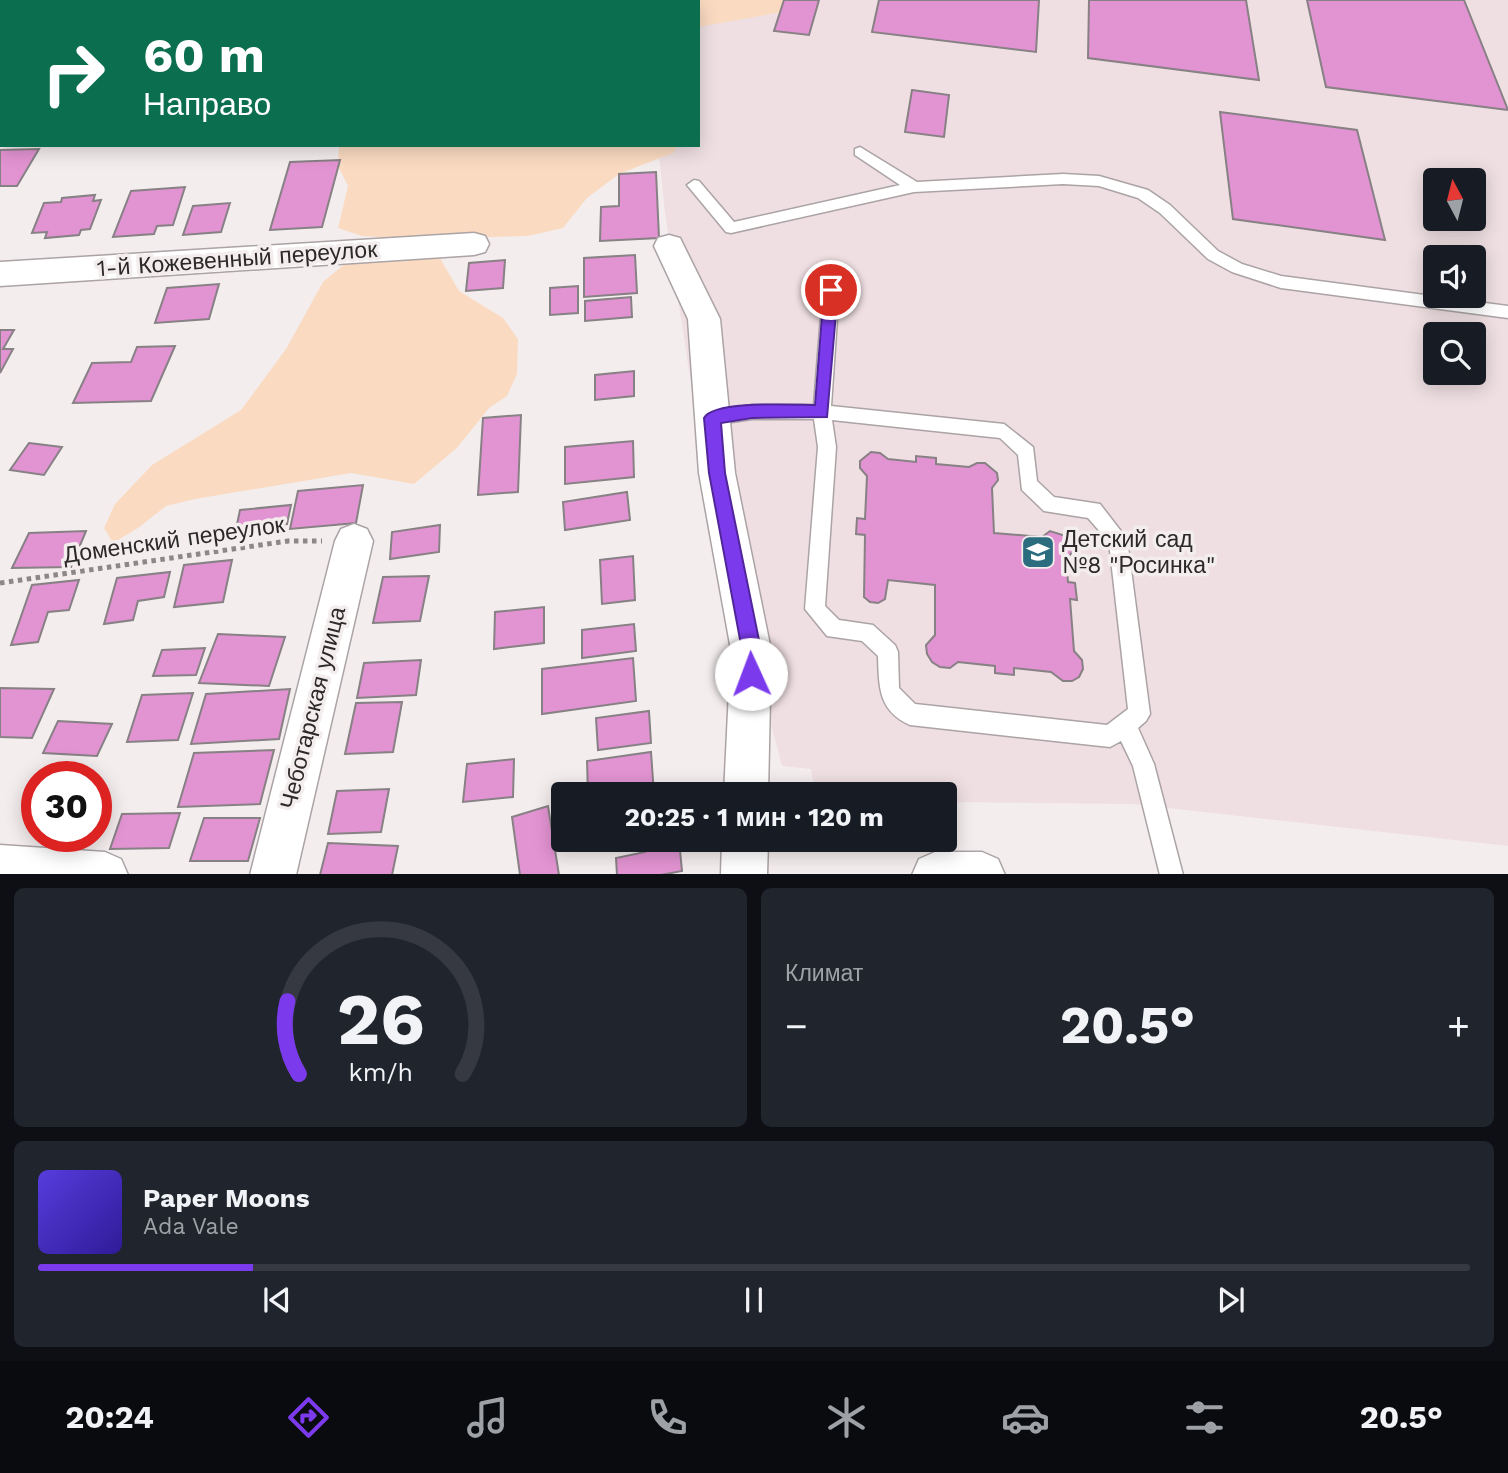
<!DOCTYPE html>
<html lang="ru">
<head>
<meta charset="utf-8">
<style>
  :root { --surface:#171b24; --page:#20242c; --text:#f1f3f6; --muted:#9ea1a6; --line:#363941; --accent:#7c3aed }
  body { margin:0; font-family:"Work Sans",sans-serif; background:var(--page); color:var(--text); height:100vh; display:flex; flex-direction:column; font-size:26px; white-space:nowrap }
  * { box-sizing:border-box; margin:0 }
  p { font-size:23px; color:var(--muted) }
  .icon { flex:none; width:38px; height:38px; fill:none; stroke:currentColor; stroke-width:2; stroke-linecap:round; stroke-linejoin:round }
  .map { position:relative; height:874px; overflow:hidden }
  .side { display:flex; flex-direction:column; gap:14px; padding:14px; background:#0d0f14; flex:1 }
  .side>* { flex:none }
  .guide { position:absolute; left:0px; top:0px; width:700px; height:147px; box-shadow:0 4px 18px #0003; background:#0b6e4f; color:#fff; overflow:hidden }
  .needle { width:46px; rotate:353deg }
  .buttons { position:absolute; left:1423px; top:168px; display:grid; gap:14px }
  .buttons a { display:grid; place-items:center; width:63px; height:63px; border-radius:7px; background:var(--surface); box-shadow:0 4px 18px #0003; font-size:35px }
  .speed { position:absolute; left:21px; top:761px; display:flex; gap:14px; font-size:35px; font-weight:700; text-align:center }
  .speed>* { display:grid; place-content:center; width:91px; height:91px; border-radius:50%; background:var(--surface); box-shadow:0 4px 18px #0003; line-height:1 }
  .speed .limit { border:10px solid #d22; background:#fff; color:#111 }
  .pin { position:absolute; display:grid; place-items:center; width:60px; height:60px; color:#fff; margin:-30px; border:4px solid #fff; border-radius:50%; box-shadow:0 2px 7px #0007 }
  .me { position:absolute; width:77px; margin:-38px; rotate:358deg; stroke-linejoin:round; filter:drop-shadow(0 0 5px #0008) }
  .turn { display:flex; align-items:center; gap:24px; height:147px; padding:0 28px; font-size:32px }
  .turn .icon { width:91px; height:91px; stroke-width:2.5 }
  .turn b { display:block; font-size:49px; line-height:60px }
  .big { font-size:52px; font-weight:700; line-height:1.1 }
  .side .widget { flex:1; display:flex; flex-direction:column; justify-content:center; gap:10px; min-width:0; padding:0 24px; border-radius:10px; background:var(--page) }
  .side .dial { align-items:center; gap:0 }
  .dial svg { height:182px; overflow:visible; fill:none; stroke:var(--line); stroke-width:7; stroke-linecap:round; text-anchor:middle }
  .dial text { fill:var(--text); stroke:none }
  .song { display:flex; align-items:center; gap:21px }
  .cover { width:84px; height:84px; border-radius:10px; background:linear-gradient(135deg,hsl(250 70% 55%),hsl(250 70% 35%)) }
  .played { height:7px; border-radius:4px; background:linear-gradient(90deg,var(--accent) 15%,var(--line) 15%) }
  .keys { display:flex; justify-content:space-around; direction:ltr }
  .heat { display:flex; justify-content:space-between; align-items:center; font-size:38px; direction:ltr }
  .side .tiles { flex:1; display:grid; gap:14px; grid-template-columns:1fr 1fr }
  .widget:last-child { grid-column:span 2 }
  .trip { position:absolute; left:551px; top:782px; width:406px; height:70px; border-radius:7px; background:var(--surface); box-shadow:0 4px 18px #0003; font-weight:700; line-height:70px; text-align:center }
  .dock { display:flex; height:112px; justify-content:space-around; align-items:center; background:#090b0e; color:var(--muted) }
  .dock .icon { width:49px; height:49px }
  .dock .current { color:var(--accent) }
  .dock b { font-size:32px; color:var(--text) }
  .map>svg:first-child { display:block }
  .built { fill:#efdfe2; fill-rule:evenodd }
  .green { fill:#fadbc1 }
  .building { fill:#e293d1; stroke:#878185; stroke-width:2 }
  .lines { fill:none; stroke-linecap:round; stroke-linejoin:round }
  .lane-casing { stroke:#aba3a5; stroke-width:3 }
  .street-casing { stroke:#aba3a5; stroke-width:3 }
  .path { stroke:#8c8788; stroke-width:5; stroke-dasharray:4.5 4.5; stroke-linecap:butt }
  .lane { fill:#fff; fill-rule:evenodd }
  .street { fill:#fff; fill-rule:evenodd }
  .route { fill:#7c3aed; stroke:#51269a; stroke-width:2 }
  .labels { text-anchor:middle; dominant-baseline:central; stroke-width:7; stroke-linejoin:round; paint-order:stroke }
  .street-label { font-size:23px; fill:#2c292a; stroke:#f4edee }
  .poi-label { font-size:23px; fill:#2c292a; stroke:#f4edee; text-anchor:start }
</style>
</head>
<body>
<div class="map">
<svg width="1508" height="875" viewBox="0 0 1508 875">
  <rect width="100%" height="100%" fill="#f4edee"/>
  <!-- built -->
  <path class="built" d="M 403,0 L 1508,0 L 1508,846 L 1132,804 L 945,802 L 945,794 L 815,794 L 811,769 L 782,766 L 705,476 L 665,213 L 658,145 L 698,145 L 698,2 ZM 1435,180 L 1474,180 L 1474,219 L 1435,219 ZM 1435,257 L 1474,257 L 1474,296 L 1435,296 ZM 1435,334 L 1474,334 L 1474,373 L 1435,373 Z"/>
  <!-- green -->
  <path class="green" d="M 594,0 L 804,0 L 782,12 L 698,27 L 698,2 Z
    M 339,145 L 678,145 L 673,153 L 619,174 L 587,198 L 563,228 L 528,236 L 412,239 L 362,236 L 338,228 L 348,186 L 338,166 Z
    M 437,253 L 459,291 L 503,318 L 518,339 L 517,374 L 507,396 L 489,408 L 457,448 L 414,484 L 351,473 L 195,499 L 166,506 L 138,528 L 113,543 L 104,528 L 115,504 L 152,465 L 241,410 L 286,349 L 323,282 L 352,258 Z"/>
  <!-- building -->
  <path class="building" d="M 784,0 L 819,0 L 809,35 L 774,31 Z
    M 879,0 L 1039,0 L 1036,52 L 872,32 Z
    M 1089,0 L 1246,0 L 1259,80 L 1088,58 Z
    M 1307,0 L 1464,0 L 1508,110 L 1326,87 Z
    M 912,90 L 949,95 L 944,137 L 905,132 Z
    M 1220,112 L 1357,130 L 1385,240 L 1233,219 Z
    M 39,149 L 17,186 L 0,186 L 0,150 Z
    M 340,160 L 322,227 L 270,230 L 290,162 Z
    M 656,172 L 659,238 L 600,241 L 601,207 L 619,206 L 619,174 Z
    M 185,187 L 173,225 L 157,226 L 154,234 L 113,237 L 131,191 Z
    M 95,195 L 93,201 L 101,200 L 90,229 L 81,230 L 79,235 L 45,238 L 47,232 L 32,233 L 44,203 L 61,202 L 62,198 Z
    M 230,203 L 221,232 L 183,235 L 193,206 Z
    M 635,255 L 637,293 L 584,297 L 584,258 Z
    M 505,260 L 503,288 L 466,291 L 469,263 Z
    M 219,284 L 209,319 L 155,323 L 167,288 Z
    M 578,286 L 578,313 L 550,315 L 550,288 Z
    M 631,297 L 632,317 L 585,321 L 585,301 Z
    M 0,330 L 14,330 L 3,349 L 13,349 L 0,373 Z
    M 175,346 L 151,401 L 73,403 L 92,363 L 131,362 L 137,347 Z
    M 634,371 L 634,396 L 595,400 L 595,375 Z
    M 521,415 L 518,492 L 478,495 L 483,418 Z
    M 633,441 L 634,477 L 565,484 L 565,447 Z
    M 29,443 L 62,447 L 44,475 L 10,470 Z
    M 871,452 L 880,453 L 888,459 L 916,462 L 916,456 L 936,458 L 936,464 L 969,467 L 977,463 L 985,463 L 997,473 L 998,480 L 992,488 L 994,533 L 1042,537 L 1050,531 L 1066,536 L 1072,544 L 1073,551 L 1066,560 L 1068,582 L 1075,583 L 1077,600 L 1070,599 L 1074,651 L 1082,660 L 1083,669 L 1079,677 L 1072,681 L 1063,681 L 1051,672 L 1014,668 L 1014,675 L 995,673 L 995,666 L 958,662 L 950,668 L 940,667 L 932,662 L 927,654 L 926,645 L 935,635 L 935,585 L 888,580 L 885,599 L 878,603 L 870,602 L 864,597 L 865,535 L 856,534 L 857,518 L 865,519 L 867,476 L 860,468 L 860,461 Z
    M 363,485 L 356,523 L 290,529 L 298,491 Z
    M 627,492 L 630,520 L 565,530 L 563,502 Z
    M 291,505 L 287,524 L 236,529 L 240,510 Z
    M 440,525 L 439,552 L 390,559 L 392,532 Z
    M 86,531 L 71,567 L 12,568 L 29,533 Z
    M 633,556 L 635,600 L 602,604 L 600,560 Z
    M 232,560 L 223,602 L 174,607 L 184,565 Z
    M 170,572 L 164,597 L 138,601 L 133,620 L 104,624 L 117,578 Z
    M 429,576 L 420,621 L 373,623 L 383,577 Z
    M 79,580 L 69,610 L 48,612 L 38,642 L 11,645 L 32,585 Z
    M 544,607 L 544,643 L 494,649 L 495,612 Z
    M 634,624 L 636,651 L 582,658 L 582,630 Z
    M 218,634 L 285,637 L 269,686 L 199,683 Z
    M 205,648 L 196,675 L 153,676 L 162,650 Z
    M 633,658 L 636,701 L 542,714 L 542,669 Z
    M 421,660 L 416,695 L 357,698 L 364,663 Z
    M 0,688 L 54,689 L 32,738 L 0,737 Z
    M 290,689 L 279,739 L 191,744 L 206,694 Z
    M 193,693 L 178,740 L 127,742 L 142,695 Z
    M 402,702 L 393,752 L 345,754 L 356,703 Z
    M 649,711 L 651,743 L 598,750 L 596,718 Z
    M 58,721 L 112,724 L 97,756 L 43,753 Z
    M 274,750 L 260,804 L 178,807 L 194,753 Z
    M 651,752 L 654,794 L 588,794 L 587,761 Z
    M 514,759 L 513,797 L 463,802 L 467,764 Z
    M 389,789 L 381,832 L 328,834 L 337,791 Z
    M 548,806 L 559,875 L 520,875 L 512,817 Z
    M 180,813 L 169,848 L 110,849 L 122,814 Z
    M 204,818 L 260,818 L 248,861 L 190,861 Z
    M 644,840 L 679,840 L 682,871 L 661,875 L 617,875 L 616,858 L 645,852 Z
    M 328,843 L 398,846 L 392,875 L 320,875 Z"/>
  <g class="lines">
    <!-- lane casing -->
    <g class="lane-casing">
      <path id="lane" d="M 12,0 L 26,0 L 11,2 Z
        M 2,6 L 2,14 L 0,15 L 0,7 Z
        M 860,147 L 917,182 L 1063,174 L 1099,176 L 1148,190 L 1170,205 L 1218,251 L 1242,264 L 1281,276 L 1508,306 L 1508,318 L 1281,288 L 1232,272 L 1208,259 L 1160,213 L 1138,198 L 1099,186 L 1063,184 L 914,192 L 731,233 L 726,232 L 687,185 L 694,180 L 699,181 L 734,222 L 900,185 L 855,155 L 855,149 Z
        M 831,284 L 839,290 L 831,406 L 1004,424 L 1033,447 L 1037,481 L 1054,497 L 1100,504 L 1127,539 L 1150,714 L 1146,721 L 1138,728 L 1154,764 L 1183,875 L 1160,875 L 1133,766 L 1121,741 L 1110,747 L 910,725 C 878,711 879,686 878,656 L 862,641 L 827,636 L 805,609 L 818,447 L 814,419 L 752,419 L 712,425 L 706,423 L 703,418 L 706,413 L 712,411 L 752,405 L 814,405 L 823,290 ZM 832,420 L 1000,438 L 1018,455 L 1022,490 L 1044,511 L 1088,518 L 1109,542 L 1128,709 L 1107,725 L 915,704 L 899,688 L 898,652 L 895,645 L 873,625 L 839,620 L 825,606 L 836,447 Z"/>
    </g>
    <!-- street casing -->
    <g class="street-casing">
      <path id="street" d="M 474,233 L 485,236 L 489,244 L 485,252 L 474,255 L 0,286 L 0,262 Z
        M 669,235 L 680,238 L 720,319 L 735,473 L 771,650 L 768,794 L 724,794 L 731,650 L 699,473 L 688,319 L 654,246 L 658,238 Z
        M 354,524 L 367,529 L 373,541 L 296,875 L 250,875 L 335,541 L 341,529 Z
        M 722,840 L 768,840 L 767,875 L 721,875 Z
        M 0,845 L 105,852 L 121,859 L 128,875 L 0,875 Z
        M 935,852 L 982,852 L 998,859 L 1005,875 L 912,875 L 919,859 Z"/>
    </g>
    <!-- path -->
    <path class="path" d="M 0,583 L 288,541 L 322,541"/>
    <!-- lane -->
    <use href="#lane" class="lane"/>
    <!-- street -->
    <use href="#street" class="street"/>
  </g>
  <!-- route -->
  <path class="route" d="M 831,285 L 838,290 L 827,417 L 752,418 L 721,423 L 725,473 L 761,650 L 757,681 L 751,683 L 744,681 L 741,674 L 742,650 L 709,473 L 704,418 C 714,400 794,405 815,405 L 824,290 Z"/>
  <!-- icons -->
  <defs>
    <g id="school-square" transform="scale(1.75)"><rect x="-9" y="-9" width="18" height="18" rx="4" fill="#2b6d7f" stroke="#f4edee"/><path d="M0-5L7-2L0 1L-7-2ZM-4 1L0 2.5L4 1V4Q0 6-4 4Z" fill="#fff"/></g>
  </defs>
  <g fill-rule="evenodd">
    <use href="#school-square" x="1038" y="552"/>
  </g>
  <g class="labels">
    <!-- street labels -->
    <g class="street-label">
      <text transform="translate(237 259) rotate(-4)">1-й Кожевенный переулок</text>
      <text transform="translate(174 540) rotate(-8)">Доменский переулок</text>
      <text transform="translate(313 708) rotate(-76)">Чеботарская улица</text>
    </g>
    <!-- poi labels -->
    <g class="poi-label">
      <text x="1062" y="539">Детский сад<tspan x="1062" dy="26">№8 "Росинка"</tspan></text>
    </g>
  </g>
</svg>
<div class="buttons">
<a><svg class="needle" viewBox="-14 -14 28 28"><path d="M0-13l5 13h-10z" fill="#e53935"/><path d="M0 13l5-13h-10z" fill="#9ea1a6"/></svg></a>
<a><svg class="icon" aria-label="sound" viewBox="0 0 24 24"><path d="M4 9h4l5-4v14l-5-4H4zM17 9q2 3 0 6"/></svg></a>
<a><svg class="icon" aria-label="search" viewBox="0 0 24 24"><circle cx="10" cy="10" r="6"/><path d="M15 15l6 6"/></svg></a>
</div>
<div class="speed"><div class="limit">30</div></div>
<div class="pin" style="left:831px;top:290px;background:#d93025"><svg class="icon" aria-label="arrive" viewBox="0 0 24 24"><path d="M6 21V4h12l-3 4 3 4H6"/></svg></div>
<svg class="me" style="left:751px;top:674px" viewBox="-20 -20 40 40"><circle r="19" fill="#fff"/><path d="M0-13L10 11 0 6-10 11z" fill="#7c3aed"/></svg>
<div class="trip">20:25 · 1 мин · 120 m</div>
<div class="guide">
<div class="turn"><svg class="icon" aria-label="right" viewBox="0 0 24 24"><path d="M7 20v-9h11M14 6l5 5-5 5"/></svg><div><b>60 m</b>Направо</div></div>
</div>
</div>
<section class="side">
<div class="tiles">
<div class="widget dial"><svg viewBox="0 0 100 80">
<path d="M14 69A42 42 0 1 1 86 69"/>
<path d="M14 69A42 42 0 0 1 9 37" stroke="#7c3aed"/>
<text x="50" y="56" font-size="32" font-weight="700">26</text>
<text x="50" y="72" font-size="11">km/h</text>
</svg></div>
<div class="widget"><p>Климат</p>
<div class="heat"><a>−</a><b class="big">20.5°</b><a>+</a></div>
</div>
<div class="widget">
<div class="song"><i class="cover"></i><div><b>Paper Moons</b><p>Ada Vale</p></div></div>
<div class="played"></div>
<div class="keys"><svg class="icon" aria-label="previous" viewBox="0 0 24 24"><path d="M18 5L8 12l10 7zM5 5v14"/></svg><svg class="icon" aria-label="pause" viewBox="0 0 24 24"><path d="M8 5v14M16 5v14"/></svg><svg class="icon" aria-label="next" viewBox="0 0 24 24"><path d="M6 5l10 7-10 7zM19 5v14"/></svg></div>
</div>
</div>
</section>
<nav class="dock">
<b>20:24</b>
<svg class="icon current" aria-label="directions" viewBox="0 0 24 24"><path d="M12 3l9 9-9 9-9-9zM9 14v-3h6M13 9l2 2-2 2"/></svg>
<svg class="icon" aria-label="music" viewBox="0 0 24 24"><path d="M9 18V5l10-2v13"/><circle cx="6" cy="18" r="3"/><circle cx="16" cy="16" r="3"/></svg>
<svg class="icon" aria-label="phone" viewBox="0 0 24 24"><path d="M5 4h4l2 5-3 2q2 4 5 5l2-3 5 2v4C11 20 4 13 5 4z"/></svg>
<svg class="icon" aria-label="climate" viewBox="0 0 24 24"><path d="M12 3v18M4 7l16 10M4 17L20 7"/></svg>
<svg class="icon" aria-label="car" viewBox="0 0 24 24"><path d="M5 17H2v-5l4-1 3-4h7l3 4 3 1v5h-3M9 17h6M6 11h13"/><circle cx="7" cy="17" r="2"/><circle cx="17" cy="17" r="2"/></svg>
<svg class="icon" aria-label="filters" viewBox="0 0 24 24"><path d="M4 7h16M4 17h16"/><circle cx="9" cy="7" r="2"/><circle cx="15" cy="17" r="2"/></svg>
<b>20.5°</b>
</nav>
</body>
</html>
